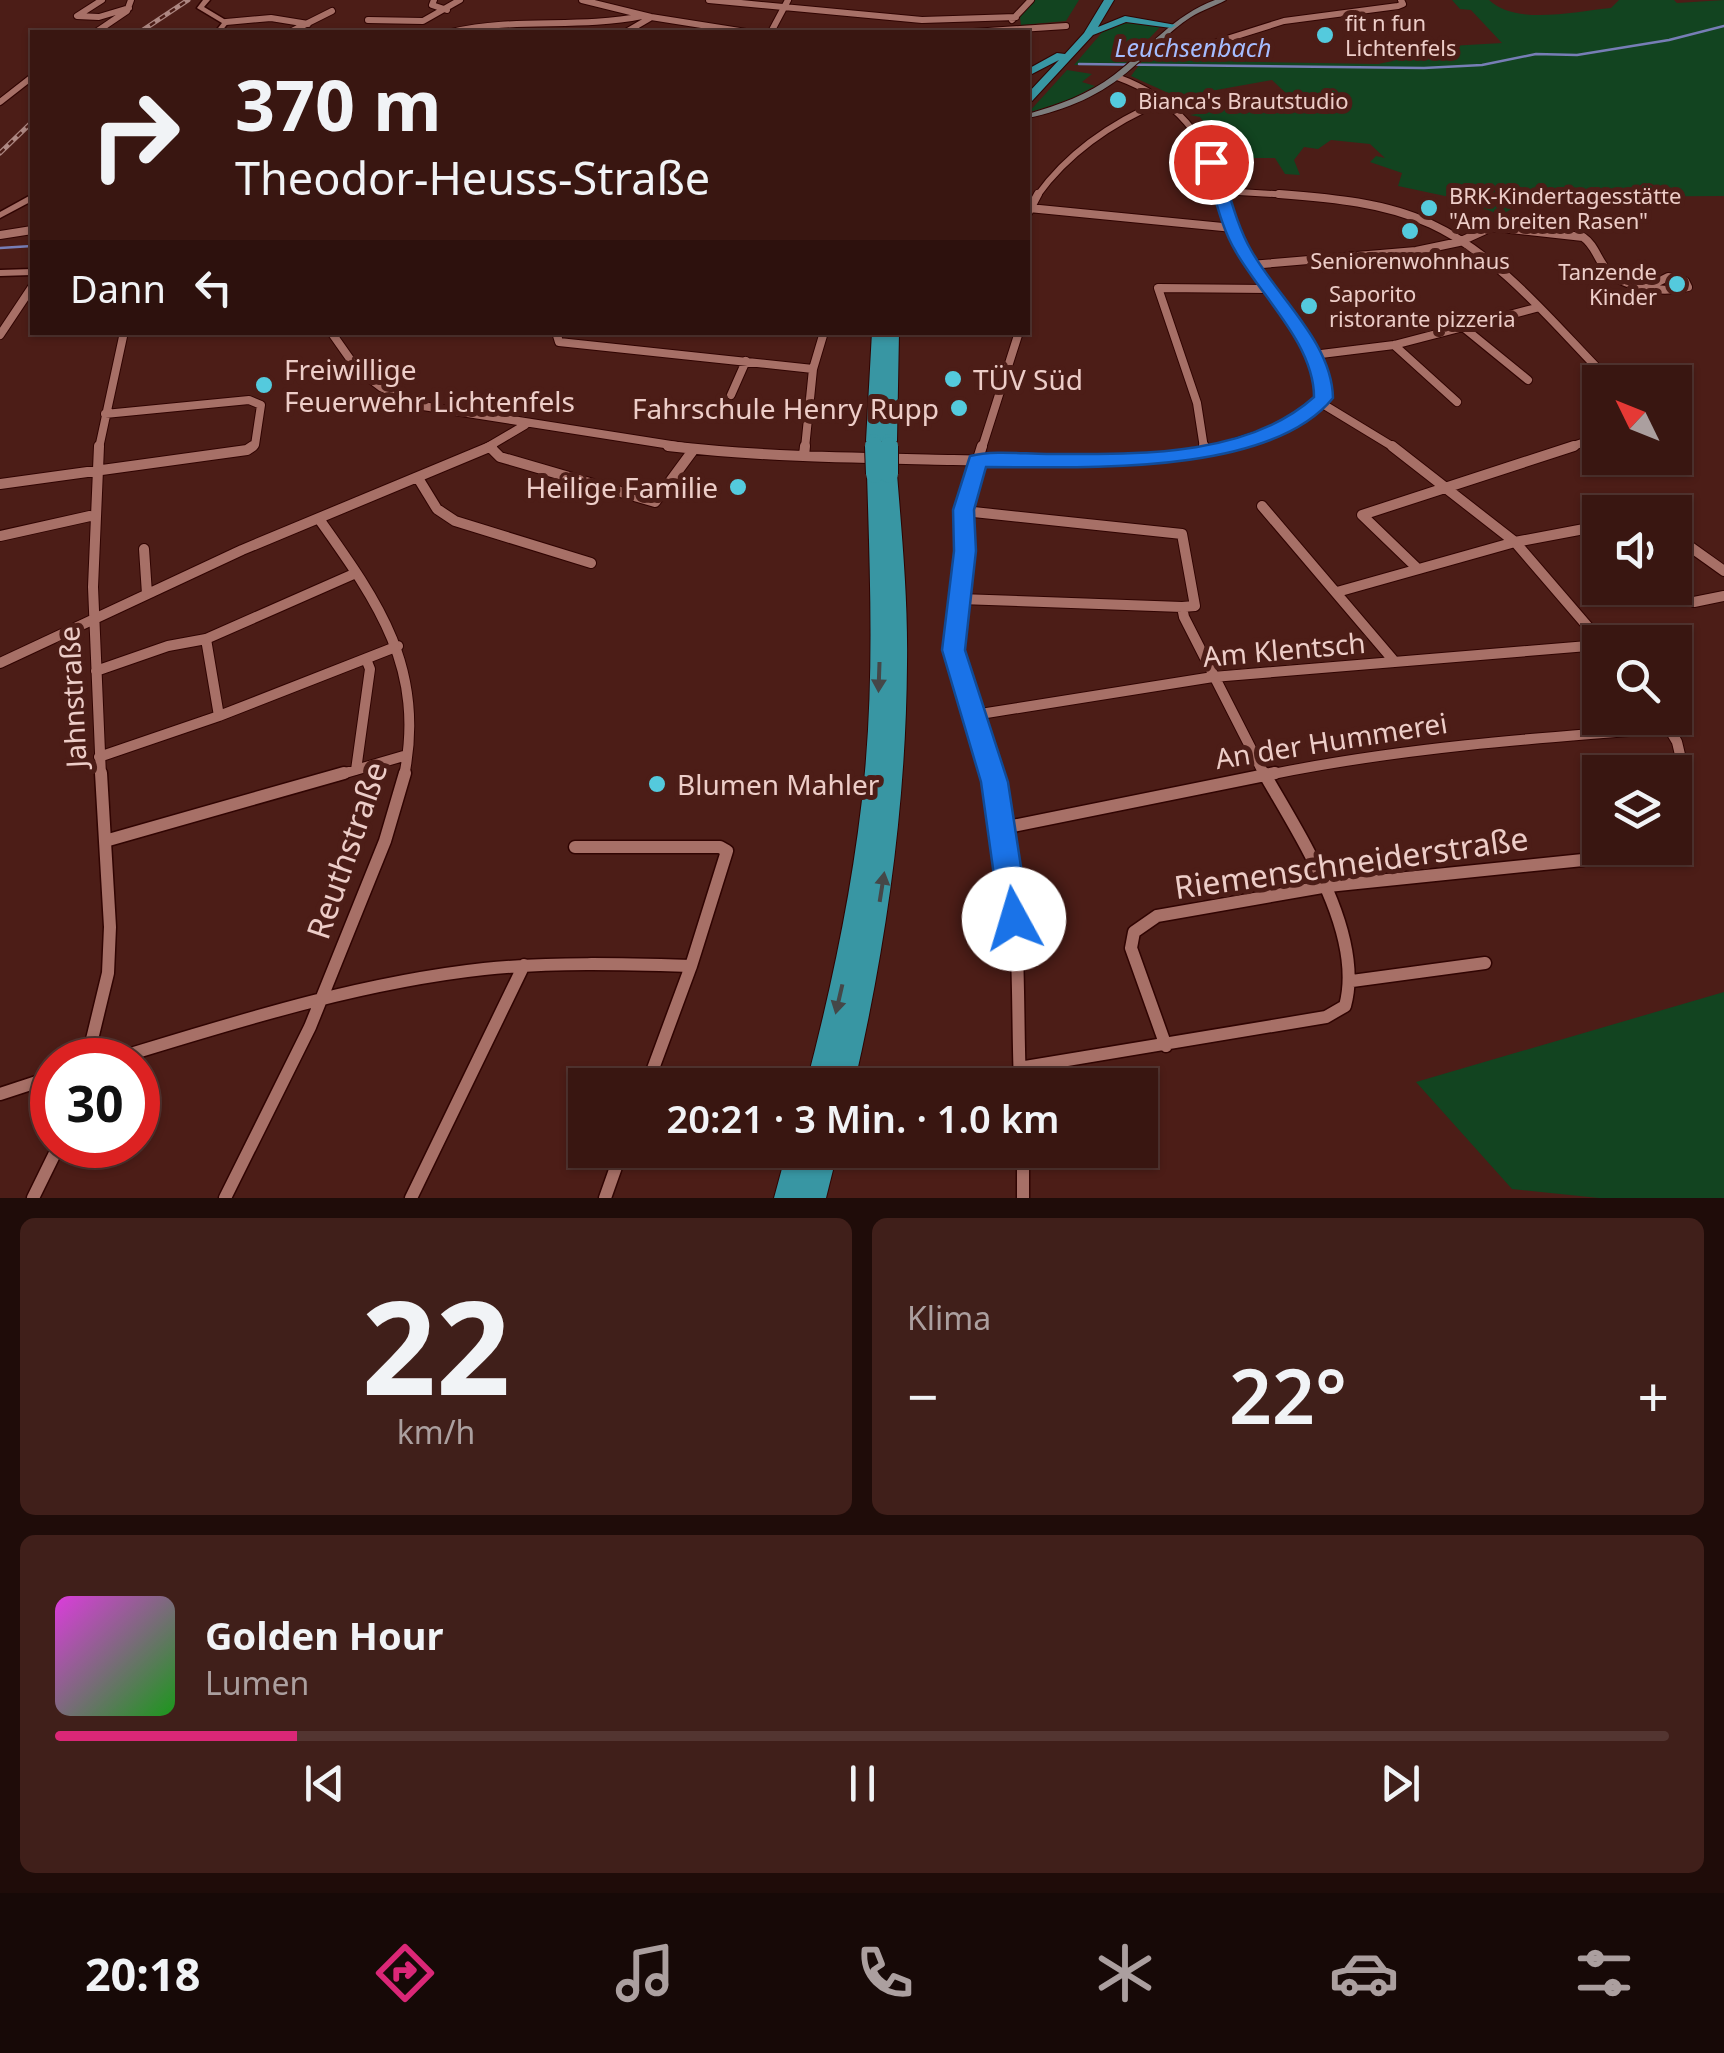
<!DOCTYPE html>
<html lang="de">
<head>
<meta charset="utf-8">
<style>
  :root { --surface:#391611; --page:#401f1a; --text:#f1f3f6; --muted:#ab9f9f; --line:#533531; --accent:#db2777 }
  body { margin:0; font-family:"Noto Sans",sans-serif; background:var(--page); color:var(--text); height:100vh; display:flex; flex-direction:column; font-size:38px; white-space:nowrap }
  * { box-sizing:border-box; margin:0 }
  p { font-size:32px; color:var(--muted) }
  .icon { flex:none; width:55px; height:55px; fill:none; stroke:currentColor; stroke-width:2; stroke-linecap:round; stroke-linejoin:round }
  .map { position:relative; height:1198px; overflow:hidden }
  .side { display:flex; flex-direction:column; gap:20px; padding:20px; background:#1f0c09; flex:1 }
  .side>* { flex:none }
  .banner { position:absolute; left:30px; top:30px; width:1000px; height:305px; border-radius:0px; box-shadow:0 2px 8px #0004,0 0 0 2px var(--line); background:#391611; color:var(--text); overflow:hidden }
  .needle { width:65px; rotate:313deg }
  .tools { position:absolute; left:1582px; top:365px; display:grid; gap:20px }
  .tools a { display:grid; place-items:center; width:110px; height:110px; border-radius:0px; background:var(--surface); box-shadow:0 2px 8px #0004,0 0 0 2px var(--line); font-size:50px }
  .speed { position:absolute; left:30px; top:1038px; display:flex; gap:20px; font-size:50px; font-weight:700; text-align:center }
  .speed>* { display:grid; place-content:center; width:130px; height:130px; border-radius:50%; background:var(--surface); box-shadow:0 2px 8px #0004,0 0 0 2px var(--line); line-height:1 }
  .speed .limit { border:15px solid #d22; background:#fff; color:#111 }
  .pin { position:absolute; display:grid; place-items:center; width:85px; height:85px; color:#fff; margin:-42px; border:5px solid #fff; border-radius:50%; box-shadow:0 2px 10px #0007 }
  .me { position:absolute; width:110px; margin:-55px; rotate:354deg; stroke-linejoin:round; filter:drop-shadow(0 0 8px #0008) }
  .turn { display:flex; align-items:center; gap:35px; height:210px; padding:0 40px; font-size:45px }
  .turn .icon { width:130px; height:130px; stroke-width:2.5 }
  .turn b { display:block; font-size:70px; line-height:85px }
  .then { display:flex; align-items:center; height:95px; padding:0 40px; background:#0003; gap:20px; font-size:38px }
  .big { font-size:75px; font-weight:600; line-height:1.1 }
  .side .tile { flex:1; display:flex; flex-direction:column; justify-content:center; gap:15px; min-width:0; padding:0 35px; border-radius:15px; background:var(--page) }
  .side .dial { align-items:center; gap:0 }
  .dial b { font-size:130px; line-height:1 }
  .song { display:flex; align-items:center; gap:30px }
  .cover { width:120px; height:120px; border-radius:15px; background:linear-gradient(135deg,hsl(300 70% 55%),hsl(120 70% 35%)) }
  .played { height:10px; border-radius:5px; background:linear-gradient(90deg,var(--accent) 15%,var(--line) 15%) }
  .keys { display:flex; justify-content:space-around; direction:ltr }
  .heat { display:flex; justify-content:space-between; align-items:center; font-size:55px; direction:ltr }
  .side .tiles { flex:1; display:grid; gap:20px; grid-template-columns:1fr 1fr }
  .tile:last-child { grid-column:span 2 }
  .trip { position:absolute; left:568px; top:1068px; width:590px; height:100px; border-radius:0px; background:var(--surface); box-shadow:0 2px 8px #0004,0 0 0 2px var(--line); font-weight:600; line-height:100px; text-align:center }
  .dock { display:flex; height:160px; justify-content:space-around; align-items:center; background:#170907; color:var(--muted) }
  .dock .icon { width:70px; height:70px }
  .dock .active { color:var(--accent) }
  .dock b { font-size:45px; color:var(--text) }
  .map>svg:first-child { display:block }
  .green { fill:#124420 }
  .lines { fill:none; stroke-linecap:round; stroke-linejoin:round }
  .stream { stroke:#777eb6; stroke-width:2.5 }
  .minor-far3-casing { stroke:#300402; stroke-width:8 }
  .minor-far2-casing { stroke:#300402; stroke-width:10 }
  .minor-far1-casing { stroke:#300402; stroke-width:12 }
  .minor-casing { stroke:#300402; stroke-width:15 }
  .tertiary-casing { stroke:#300402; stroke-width:3 }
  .secondary-casing { stroke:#300402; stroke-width:2 }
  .trunk-casing { stroke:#300402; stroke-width:2 }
  .minor-far3 { stroke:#a77067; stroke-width:6 }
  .minor-far2 { stroke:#a77067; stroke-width:8 }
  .minor-far1 { stroke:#a77067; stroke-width:10 }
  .minor { stroke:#a77067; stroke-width:12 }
  .tertiary { fill:#a77067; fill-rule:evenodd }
  .secondary { fill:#7e7e7e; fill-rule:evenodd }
  .trunk { fill:#3896a3; fill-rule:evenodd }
  .rail-casing { stroke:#ad8782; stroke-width:5 }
  .rail { stroke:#4c1d17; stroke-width:2.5; stroke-dasharray:6; stroke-linecap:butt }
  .trunk-bridge-far1-casing { stroke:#300402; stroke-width:16; stroke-linecap:butt }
  .trunk-bridge-casing { stroke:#300402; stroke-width:20; stroke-linecap:butt }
  .trunk-bridge-far1 { stroke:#3896a3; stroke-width:14 }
  .trunk-bridge { stroke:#3896a3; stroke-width:18 }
  .oneway { fill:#454748 }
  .route { fill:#1a73e8; stroke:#114b97; stroke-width:2.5 }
  .poi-dot { fill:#54cadd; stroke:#4c1d17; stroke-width:4 }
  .labels { text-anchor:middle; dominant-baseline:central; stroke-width:10; stroke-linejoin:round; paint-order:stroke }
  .far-poi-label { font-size:22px; fill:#edcdc8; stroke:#4c1d17; text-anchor:start }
  .far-water-label { font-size:25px; font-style:italic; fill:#a5bcfe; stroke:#4c1d17 }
  .poi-label { font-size:28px; fill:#edcdc8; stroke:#4c1d17; text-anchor:start }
  .street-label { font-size:28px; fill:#edcdc8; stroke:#4c1d17 }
  .near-street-label { font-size:32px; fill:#edcdc8; stroke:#4c1d17 }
</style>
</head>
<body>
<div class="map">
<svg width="1724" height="1198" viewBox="0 0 1724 1198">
  <rect width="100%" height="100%" fill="#4c1d17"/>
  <!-- green -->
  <path class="green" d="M 1035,0 L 1079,0 L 1066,21 L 1021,25 L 1020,17 Z
    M 1452,0 L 1489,0 C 1516,26 1576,11 1611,8 L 1619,0 L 1674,0 L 1677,3 L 1724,0 L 1724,196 L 1578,197 L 1576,193 L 1559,191 L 1559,195 L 1529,199 L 1501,215 L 1459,199 L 1398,186 L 1402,173 L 1370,162 L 1376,156 L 1385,158 L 1370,144 L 1331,140 L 1318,149 L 1304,147 L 1294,160 L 1300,175 L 1285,174 L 1275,158 L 1249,158 L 1236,142 L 1210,143 L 1205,134 L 1209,129 L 1200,117 L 1190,115 L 1291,98 L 1272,80 L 1177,97 L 1131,76 L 1143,60 L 1378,64 L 1393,61 L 1381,50 L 1502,43 L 1471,10 L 1460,9 Z
    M 1121,20 L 1162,25 L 1123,66 L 1074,65 L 1105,29 Z
    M 1067,70 L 1092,74 L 1082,82 L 1095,86 L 1071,99 L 1028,113 Z
    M 1724,992 L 1724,1198 L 1599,1198 L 1512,1189 L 1416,1082 Z"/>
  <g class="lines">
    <!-- stream -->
    <path class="stream" d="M 1079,64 L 1424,68 L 1482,65 L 1536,54 L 1577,55 L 1669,40 L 1724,26
      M 0,248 L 32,246"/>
    <!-- minor-far3 casing -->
    <g class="minor-far3-casing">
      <path id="minor-far3" d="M 102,0 L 77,16 L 99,17 L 129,8
        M 434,0 L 432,5 L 447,10
        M 582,0 L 651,17 L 746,32
        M 709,0 L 922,20 L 1016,17
        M 368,20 L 423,21 L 460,0
        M 1012,20 L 1031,0
        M 226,22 L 271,18 L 308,24
        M 96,32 L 127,11 L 131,0
        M 290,32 L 332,11
        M 452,32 C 515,17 579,29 642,16
        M 626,32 L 650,18
        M 771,32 L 788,0
        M 973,32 L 1066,26
        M 1142,54 L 1179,54 L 1284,21 L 1398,6 L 1403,4 L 1401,0
        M 1117,77 C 1177,99 1206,136 1224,196
        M 0,102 L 32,77
        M 1222,191 L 1306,196
        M 1037,196 C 1069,151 1115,121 1165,100"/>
    </g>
    <!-- minor-far2 casing -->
    <g class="minor-far2-casing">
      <path id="minor-far2" d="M 1279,194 C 1329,198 1384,202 1431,224 C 1502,257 1556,327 1611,382
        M 1029,208 L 1233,228
        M 1028,213 L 1038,194
        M 0,235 L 32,230
        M 1250,265 L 1416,251 L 1459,242 L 1492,227 L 1583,237 C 1596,246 1597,260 1608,271 C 1627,289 1663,293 1688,287 L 1685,281 L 1668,277 L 1650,286
        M 1463,327 L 1528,380
        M 331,332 L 357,369 L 381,387 L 423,406 L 690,448
        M 556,332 L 559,342 L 813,369
        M 0,335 L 32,287
        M 1394,345 L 1457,402
        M 1313,355 L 1394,345 L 1536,308
        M 731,395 L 746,361
        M 1321,403 L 1395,448
        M 105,414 L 249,400 L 261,405 L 255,445 L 249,448
        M 99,448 L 124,332
        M 486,448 L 525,425
        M 805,448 L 813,369 L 824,332
        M 982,448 L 1019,332
        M 1204,448 L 1197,403 L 1158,288 L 1268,289
        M 1218,448 L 1286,426 L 1321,403 C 1329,350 1277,308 1252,267 C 1238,244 1231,219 1223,194
        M 1567,448 L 1600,437"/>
    </g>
    <!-- minor-far1 casing -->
    <g class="minor-far1-casing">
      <path id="minor-far1" d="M 99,446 L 93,587 L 101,776
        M 668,446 C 763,457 858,458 953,460 C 1045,462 1138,467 1229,446
        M 982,446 L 968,491 L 954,650 L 993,776
        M 1204,446 L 1205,452
        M 1392,446 L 1515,542 L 1601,642
        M 490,447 L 500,457 L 655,502 L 694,449
        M 804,456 L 805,446
        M 418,478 L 437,509 L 455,521 L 591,563
        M 0,484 L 247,450 L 253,446
        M 1262,506 L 1394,661
        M 964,511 L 1182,534 L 1195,606 L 1182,607 L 1184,617 L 1265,776
        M 319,519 C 378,602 426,669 404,776
        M 0,536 L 90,516
        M 1675,536 L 1724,571
        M 144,549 L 147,594
        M 1418,569 L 1362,515 L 1574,446
        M 1337,592 L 1515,542 L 1600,526
        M 960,599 L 1182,607
        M 1694,602 L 1724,596
        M 206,639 L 219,716
        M 0,663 L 242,550 L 492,446
        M 96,671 L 168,646 L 206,639 L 356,573
        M 974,715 L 1213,677 L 1600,645
        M 1663,718 L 1677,742 L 1685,776
        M 99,757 L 219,716 L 398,646
        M 356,770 L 370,669 L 366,659
        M 335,776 L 407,755
        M 1263,776 C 1398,748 1533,738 1671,728"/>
    </g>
    <!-- minor casing -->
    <g class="minor-casing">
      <path id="minor" d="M 992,773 C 1023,871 1016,983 1020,1085
        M 1675,822 L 1685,796 L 1685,773
        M 1003,828 L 1275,773
        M 105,841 L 344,773
        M 575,847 L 720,847 L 727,851 L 691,966 L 647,1085
        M 1352,981 L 1485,963
        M 1166,1046 L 1131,948 L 1134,932 L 1157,916 L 1328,886 L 1583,860 L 1640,848
        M 87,1060 L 108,973 L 110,927 L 101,773
        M 111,1060 C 233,1023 356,983 484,969 C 552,962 622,964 691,966
        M 1019,1068 L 1326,1017 L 1345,1006 C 1365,933 1299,835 1264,773
        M 0,1094 L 52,1077
        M 1023,1150 L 1023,1198
        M 33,1198 L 59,1145
        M 225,1198 L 310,1027 L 385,841 L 405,773
        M 411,1198 L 524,965
        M 605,1198 L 622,1150"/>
    </g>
    <!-- tertiary casing -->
    <g class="tertiary-casing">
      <path id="tertiary" d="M 203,0 L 210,0 L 204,7 L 229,22 L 221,32 L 215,32 L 222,23 L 197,8 Z
        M 29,196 L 32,196 L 32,201 L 0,218 L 0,212 Z
        M 32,269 L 32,275 L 0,276 L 0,270 Z"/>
    </g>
    <!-- secondary casing -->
    <g class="secondary-casing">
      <path id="secondary" d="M 1215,0 L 1226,0 C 1215,6 1202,10 1191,17 C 1169,31 1152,51 1132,68 C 1102,95 1066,110 1028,118 L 1028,114 C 1058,105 1088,95 1114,75 C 1148,49 1174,15 1215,0 Z"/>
    </g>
    <!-- trunk casing -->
    <g class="trunk-casing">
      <path id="trunk" d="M 1104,0 L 1114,0 L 1098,27 L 1125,16 L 1176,25 L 1171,28 L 1126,22 L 1093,35 L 1032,101 L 1028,102 L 1028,93 L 1059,60 L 1028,76 L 1028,69 L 1057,53 L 1065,54 L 1084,33 Z
        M 872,332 L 899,332 L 897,441 L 889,446 L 882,441 L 874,446 L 866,441 Z
        M 875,469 L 882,473 L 889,469 L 897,474 C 902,537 908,600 907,664 C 906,806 886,946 854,1085 L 806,1085 C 833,982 855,877 865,771 C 874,672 870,573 867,474 Z
        M 787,1150 L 838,1150 L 826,1198 L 800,1198 L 806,1174 L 800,1198 L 774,1198 Z"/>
    </g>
    <!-- minor-far3 -->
    <use href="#minor-far3" class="minor-far3"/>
    <!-- minor-far2 -->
    <use href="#minor-far2" class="minor-far2"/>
    <!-- minor-far1 -->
    <use href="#minor-far1" class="minor-far1"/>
    <!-- minor -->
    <use href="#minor" class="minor"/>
    <!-- tertiary -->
    <use href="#tertiary" class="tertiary"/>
    <!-- secondary -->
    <use href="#secondary" class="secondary"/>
    <!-- trunk -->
    <use href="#trunk" class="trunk"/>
    <!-- rail casing -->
    <g class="rail-casing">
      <path id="rail" d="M 140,32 L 188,0
        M 0,153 L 32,122"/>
    </g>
    <!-- rail -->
    <use href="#rail" class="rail"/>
    <!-- trunk-bridge-far1 casing -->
    <g class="trunk-bridge-far1-casing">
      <path id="trunk-bridge-far1" d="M 874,441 L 874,448
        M 889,441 L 889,448"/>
    </g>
    <!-- trunk-bridge casing -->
    <g class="trunk-bridge-casing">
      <path id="trunk-bridge" d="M 874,446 L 875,474
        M 889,446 L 889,474"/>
    </g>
    <!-- trunk-bridge-far1 -->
    <use href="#trunk-bridge-far1" class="trunk-bridge-far1"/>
    <!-- trunk-bridge -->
    <use href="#trunk-bridge" class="trunk-bridge"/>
  </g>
  <!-- one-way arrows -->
  <defs><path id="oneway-solid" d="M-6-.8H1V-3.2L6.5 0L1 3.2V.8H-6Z" transform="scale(2.5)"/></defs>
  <g class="oneway">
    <use href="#oneway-solid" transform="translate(879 677) rotate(92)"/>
    <use href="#oneway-solid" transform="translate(882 887) rotate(-81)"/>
    <use href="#oneway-solid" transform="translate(839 999) rotate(103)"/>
  </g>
  <!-- route -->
  <path class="route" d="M 1211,158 L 1219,162 C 1229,191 1236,224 1251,250 C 1277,297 1332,342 1333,398 C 1269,477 1080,467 986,467 L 974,510 L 976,551 L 965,650 L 1008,782 L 1029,919 L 1025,928 L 1014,932 L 1004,928 L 1000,919 L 981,782 L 942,650 L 954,551 L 953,510 L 970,456 C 994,450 1023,454 1047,454 C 1134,454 1246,458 1314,397 C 1314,344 1261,296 1236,252 C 1220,226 1214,191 1204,162 Z"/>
  <!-- markers -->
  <g class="poi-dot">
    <circle cx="1325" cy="35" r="10"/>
    <circle cx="1118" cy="100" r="10"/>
    <circle cx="1429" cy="208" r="10"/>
    <circle cx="1410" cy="231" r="10"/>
    <circle cx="1677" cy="284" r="10"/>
    <circle cx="1309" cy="306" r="10"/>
    <circle cx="953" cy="379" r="10"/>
    <circle cx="264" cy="385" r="10"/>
    <circle cx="959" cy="408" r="10"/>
    <circle cx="738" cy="487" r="10"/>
    <circle cx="657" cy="784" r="10"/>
  </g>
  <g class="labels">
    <!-- far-poi labels -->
    <g class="far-poi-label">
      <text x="1345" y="22">fit n fun<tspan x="1345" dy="25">Lichtenfels</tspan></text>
      <text x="1138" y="100">Bianca's Brautstudio</text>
      <text x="1449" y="195">BRK-Kindertagesstätte<tspan x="1449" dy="25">"Am breiten Rasen"</tspan></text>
      <text x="1410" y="260" text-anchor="middle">Seniorenwohnhaus</text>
      <text x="1657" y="271" text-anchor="end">Tanzende<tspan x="1657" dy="25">Kinder</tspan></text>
      <text x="1329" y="293">Saporito<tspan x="1329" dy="25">ristorante pizzeria</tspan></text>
    </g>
    <!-- far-water labels -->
    <g class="far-water-label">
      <text x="1193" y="47">Leuchsenbach</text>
    </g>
    <!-- poi labels -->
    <g class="poi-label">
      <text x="284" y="369">Freiwillige<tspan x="284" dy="32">Feuerwehr Lichtenfels</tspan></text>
      <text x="973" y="379">TÜV Süd</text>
      <text x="939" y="408" text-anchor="end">Fahrschule Henry Rupp</text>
      <text x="718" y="487" text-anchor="end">Heilige Familie</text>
      <text x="677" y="784">Blumen Mahler</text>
    </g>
    <!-- street labels -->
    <g class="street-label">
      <text transform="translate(1284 649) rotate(-5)">Am Klentsch</text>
      <text transform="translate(72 697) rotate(-93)">Jahnstraße</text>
      <text transform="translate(1331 740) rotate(-9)">An der Hummerei</text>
    </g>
    <!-- near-street labels -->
    <g class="near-street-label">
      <text transform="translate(346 850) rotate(-71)">Reuthstraße</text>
      <text transform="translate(1351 862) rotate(-8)">Riemenschneiderstraße</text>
    </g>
  </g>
</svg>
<div class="tools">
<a><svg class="needle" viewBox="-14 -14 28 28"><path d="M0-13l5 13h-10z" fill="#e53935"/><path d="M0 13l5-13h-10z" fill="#ab9f9f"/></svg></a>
<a><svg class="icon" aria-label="sound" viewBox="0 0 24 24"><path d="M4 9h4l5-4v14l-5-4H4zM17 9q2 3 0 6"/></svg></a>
<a><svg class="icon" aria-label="search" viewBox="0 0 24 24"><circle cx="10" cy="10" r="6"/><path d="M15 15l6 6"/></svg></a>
<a><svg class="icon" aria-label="layers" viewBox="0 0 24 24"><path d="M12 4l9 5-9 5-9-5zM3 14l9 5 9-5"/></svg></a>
</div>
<div class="speed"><div class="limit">30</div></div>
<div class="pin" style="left:1211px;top:162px;background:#d93025"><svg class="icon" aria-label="arrive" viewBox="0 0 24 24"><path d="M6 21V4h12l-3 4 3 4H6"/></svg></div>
<svg class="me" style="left:1014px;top:919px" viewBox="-20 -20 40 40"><circle r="19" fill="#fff"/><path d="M0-13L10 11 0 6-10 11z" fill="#1a73e8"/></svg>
<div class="trip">20:21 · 3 Min. · 1.0 km</div>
<div class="banner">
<div class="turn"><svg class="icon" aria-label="right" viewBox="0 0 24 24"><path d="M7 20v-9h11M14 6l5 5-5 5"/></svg><div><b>370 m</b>Theodor-Heuss-Straße</div></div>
<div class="then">Dann<svg class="icon" aria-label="left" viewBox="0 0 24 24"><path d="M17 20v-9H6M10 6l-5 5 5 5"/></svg></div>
</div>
</div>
<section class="side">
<div class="tiles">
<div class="tile dial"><b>22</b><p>km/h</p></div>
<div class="tile"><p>Klima</p>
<div class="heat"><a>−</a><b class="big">22°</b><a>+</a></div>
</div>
<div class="tile">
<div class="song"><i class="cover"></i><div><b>Golden Hour</b><p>Lumen</p></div></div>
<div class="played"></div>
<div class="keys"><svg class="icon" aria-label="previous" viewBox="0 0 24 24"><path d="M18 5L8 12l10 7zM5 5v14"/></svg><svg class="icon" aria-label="pause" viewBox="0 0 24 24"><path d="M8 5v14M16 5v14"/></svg><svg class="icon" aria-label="next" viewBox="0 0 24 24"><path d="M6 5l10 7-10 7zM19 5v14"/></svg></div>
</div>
</div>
</section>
<nav class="dock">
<b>20:18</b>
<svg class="icon active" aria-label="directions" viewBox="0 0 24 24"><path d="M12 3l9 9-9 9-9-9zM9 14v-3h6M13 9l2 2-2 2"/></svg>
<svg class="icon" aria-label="music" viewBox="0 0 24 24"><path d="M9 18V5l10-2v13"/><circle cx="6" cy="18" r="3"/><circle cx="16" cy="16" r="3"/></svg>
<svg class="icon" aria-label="phone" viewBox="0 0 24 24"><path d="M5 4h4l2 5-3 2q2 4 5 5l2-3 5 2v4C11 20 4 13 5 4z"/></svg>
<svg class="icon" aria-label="climate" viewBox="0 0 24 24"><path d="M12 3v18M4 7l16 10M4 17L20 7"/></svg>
<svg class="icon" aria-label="car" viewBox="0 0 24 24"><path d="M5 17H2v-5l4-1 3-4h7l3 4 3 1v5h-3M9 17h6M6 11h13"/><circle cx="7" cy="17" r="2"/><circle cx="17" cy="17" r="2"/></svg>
<svg class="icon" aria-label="filters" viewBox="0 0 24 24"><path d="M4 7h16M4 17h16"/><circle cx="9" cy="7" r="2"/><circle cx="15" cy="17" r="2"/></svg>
</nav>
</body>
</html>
